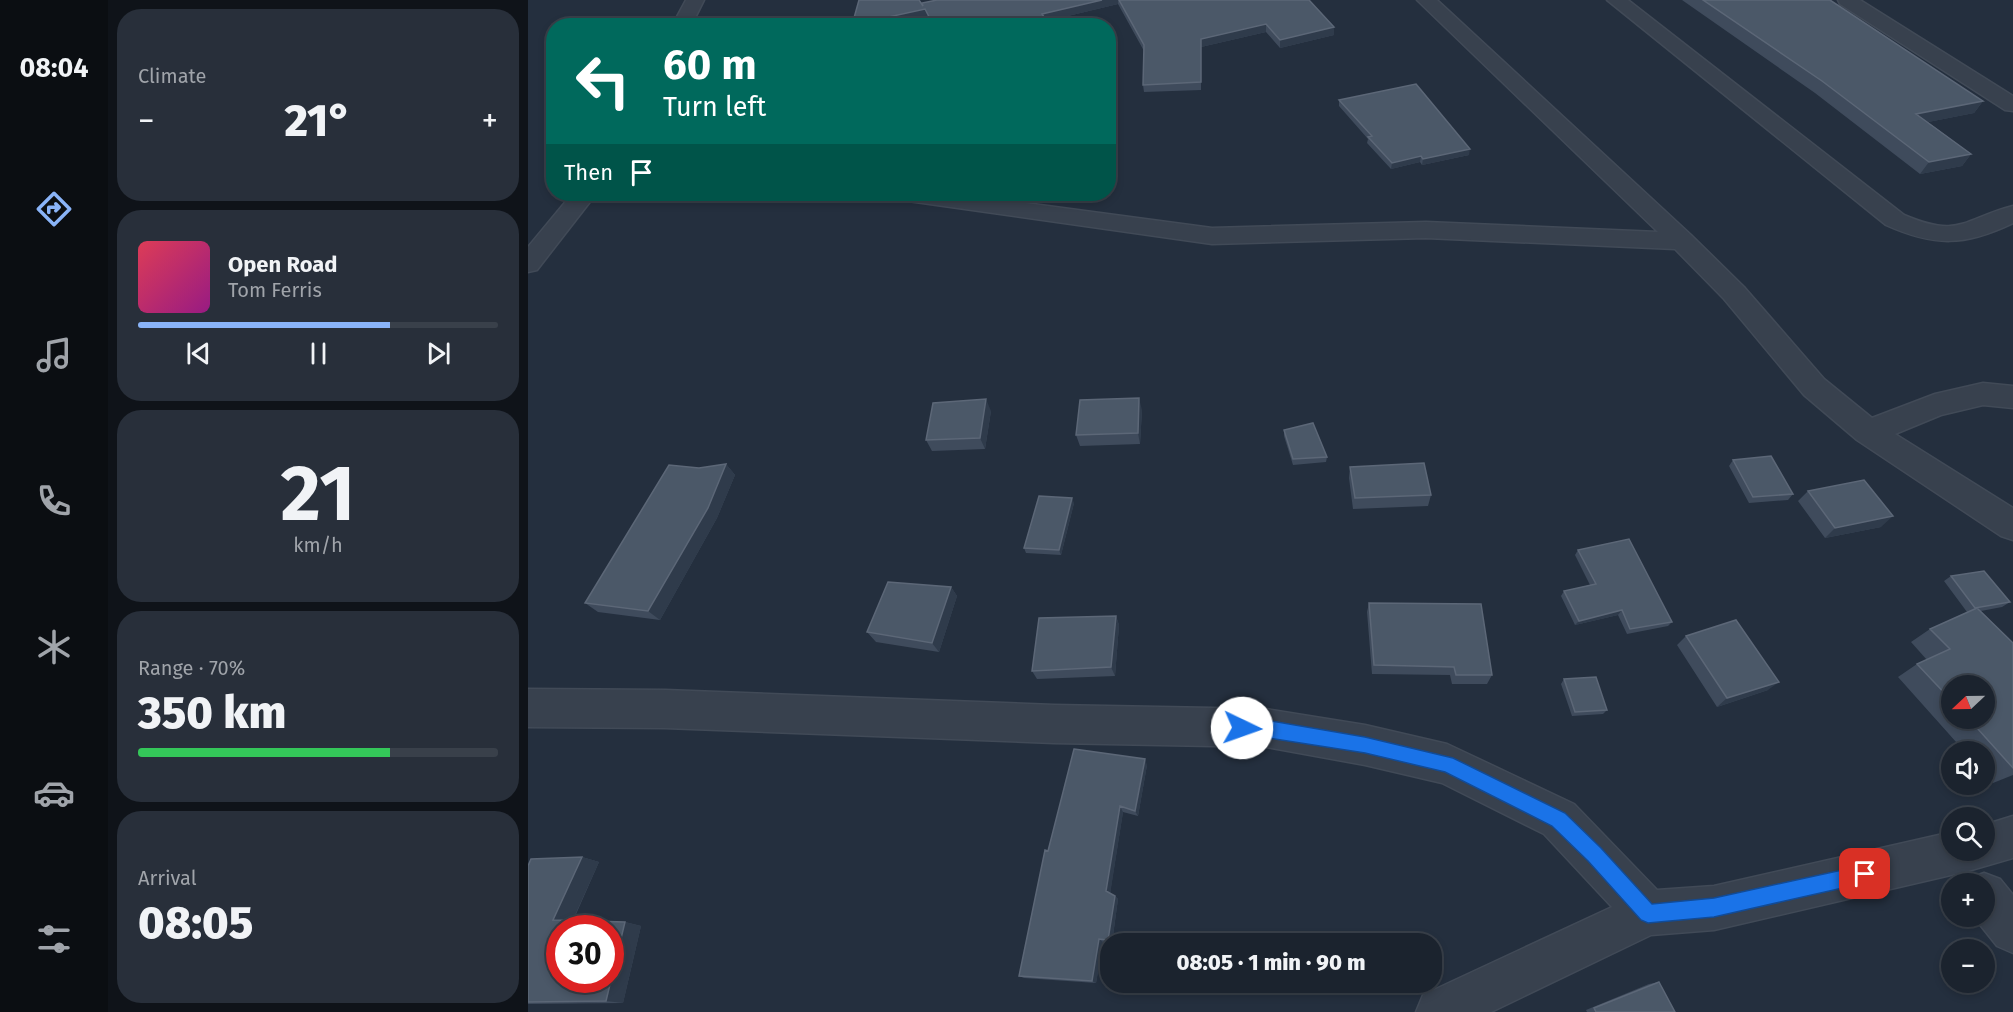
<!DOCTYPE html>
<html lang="en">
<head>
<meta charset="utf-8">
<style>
  :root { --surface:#1b232e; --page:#282f3a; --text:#f1f3f6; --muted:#a0a4aa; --line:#39404a; --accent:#8ab4f8 }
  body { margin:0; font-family:"Fira Sans",sans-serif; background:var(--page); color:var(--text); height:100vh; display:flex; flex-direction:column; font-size:22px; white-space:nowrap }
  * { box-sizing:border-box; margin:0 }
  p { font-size:20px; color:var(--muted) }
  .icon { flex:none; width:33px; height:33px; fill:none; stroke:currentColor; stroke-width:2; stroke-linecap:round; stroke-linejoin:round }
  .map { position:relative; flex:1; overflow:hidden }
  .side { display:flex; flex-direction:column; gap:9px; padding:9px; background:#0f1319; width:420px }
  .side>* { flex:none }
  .hud { position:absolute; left:18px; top:18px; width:570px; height:183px; border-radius:24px; box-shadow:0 3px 9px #0003,0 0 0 2px var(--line); background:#00695c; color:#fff; overflow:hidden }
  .needle { width:39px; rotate:248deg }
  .buttons { position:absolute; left:1413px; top:675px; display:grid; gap:12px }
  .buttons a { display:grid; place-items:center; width:54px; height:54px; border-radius:50%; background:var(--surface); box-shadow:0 3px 9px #0003,0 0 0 2px var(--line); font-size:30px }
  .speed { position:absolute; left:18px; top:915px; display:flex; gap:12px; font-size:30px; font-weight:700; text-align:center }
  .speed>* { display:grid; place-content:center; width:78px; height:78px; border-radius:50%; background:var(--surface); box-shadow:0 3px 9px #0003,0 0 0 2px var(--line); line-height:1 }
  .speed .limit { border:9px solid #d22; background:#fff; color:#111 }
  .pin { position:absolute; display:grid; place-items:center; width:51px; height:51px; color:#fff; margin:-26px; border-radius:12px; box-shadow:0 3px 9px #0006 }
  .me { position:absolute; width:66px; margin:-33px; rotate:93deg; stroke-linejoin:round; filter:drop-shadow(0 0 4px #0008) }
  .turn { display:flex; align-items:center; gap:21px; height:126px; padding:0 18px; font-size:27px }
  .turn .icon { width:78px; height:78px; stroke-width:2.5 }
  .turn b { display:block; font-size:42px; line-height:51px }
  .then { display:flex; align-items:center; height:57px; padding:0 18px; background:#0003; gap:12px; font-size:22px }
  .big { font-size:45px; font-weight:800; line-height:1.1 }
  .side .card { flex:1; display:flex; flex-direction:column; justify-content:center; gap:9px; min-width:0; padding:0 21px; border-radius:24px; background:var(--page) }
  .side .dial { align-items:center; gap:0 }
  .dial b { font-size:78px; line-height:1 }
  .song { display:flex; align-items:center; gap:18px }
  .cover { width:72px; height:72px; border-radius:9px; background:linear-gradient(135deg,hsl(350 70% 55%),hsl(310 70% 35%)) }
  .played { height:6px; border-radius:3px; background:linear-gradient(90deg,var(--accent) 70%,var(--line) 70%) }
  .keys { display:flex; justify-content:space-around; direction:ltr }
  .heat { display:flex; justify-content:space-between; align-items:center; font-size:33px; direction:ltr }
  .charge { height:9px; border-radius:4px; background:linear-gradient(90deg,#34c759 70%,var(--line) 0) }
  .trip { position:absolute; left:572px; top:933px; width:342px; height:60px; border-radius:24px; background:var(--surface); box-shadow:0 3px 9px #0003,0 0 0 2px var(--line); font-weight:800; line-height:60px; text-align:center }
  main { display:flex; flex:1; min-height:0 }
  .dock { display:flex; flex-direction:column; width:108px; justify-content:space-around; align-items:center; background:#0b0e12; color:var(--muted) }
  .dock .icon { width:42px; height:42px }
  .dock .active { color:var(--accent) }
  .dock b { font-size:27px; color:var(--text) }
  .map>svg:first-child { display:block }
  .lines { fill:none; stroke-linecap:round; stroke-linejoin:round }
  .minor-casing { stroke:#414a57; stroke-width:3 }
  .minor { fill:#38414e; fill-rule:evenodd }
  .wall { fill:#3f4b5c; fill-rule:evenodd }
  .shaded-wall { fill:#2f3b4b }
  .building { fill:#4b5868; stroke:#5c6777; stroke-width:1.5; fill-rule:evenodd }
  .route { fill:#1a73e8; stroke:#114b97; stroke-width:1.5 }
</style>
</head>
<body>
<main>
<nav class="dock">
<b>08:04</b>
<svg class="icon active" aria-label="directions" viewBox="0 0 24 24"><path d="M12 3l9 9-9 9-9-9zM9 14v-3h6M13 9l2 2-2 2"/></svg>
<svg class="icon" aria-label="music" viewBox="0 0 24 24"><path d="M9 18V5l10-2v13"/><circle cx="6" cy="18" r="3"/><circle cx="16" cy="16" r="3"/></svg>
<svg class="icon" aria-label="phone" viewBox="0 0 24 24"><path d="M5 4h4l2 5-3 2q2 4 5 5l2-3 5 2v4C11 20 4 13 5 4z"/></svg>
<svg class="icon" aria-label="climate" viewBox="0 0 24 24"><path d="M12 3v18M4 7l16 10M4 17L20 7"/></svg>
<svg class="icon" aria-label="car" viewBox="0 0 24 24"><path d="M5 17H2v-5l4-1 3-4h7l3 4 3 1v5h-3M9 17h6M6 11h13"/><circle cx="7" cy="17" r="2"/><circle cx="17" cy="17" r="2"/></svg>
<svg class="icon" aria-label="filters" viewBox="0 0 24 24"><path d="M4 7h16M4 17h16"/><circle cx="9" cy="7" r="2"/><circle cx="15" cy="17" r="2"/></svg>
</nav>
<section class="side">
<div class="card"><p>Climate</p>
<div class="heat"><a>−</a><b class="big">21°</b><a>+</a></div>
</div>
<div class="card">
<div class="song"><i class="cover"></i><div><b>Open Road</b><p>Tom Ferris</p></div></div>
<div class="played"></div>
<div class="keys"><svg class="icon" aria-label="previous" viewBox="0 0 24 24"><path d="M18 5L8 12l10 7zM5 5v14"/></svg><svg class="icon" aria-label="pause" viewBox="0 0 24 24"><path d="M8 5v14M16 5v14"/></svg><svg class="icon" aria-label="next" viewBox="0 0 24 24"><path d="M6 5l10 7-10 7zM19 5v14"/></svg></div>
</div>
<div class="card dial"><b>21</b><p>km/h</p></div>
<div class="card"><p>Range · 70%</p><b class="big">350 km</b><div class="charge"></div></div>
<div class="card"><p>Arrival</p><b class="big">08:05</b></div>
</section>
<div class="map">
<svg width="1485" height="1012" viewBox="0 0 1485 1012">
  <rect width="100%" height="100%" fill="#242f3e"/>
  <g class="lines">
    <!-- minor casing -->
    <g class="minor-casing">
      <path id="minor" d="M 158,0 L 176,0 L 163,26 L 144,26 Z
        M 889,0 L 909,0 L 1163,235 L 1216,287 L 1296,379 L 1344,418 L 1407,394 L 1455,383 L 1485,386 L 1485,408 L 1455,405 L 1413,415 L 1367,434 L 1485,508 L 1485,540 L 1473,536 L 1329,440 L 1276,395 L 1196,299 L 1147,249 L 898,238 L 684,244 L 380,201 L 371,199 L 368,194 L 430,194 L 684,228 L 898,222 L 1130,232 Z
        M 1079,0 L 1100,0 L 1376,215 C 1432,239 1435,219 1485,206 L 1485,223 C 1437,246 1407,247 1358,225 Z
        M 1310,0 L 1332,0 L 1485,96 L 1485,111 L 1477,110 L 1312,4 Z
        M 44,194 L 68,194 L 9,270 L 0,272 L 0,247 Z
        M 0,689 L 137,690 L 526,705 L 738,709 L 837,725 L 919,744 L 1046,804 L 1129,890 L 1186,886 L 1424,832 L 1424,850 L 1456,850 L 1456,825 L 1485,816 L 1485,858 L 1440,871 L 1186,930 L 1123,935 L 963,1012 L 888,1012 L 895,995 L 1084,907 L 1016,834 L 914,783 L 837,765 L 738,747 L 526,743 L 137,728 L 0,727 Z
        M 1456,873 L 1472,879 L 1485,895 L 1485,953 L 1469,946 L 1445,916 L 1456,916 L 1456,884 L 1439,884 L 1440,879 Z"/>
    </g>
    <!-- minor -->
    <use href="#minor" class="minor"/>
  </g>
  <!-- wall -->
  <path class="wall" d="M 409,0 L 781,0 L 806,35 L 752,48 L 738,32 L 673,47 L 673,90 L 616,92 L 615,85 L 616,51 L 590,4 L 519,21 L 523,25 L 404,26 L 400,17 L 360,26 L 324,25 Z
    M 1154,0 L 1302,0 L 1455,101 L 1446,113 L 1400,122 L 1443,154 L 1434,166 L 1392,174 L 1287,93 Z
    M 811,100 L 941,155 L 894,165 L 892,162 L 863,169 L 839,143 L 840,139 L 811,106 Z
    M 614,410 L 612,444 L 552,446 L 548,435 Z
    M 463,411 L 457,449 L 404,451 L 398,440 Z
    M 756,430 L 799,457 L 798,462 L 765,465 L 756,436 Z
    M 1205,460 L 1265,494 L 1260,500 L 1221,503 L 1201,466 Z
    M 198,464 L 207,475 L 189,518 L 132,620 L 70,612 L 57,603 L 171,468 Z
    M 822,467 L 903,495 L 900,506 L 825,509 L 821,478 Z
    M 1280,491 L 1353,527 L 1297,538 L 1270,501 Z
    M 546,503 L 533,555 L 498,553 L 496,548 Z
    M 1050,550 L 1144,622 L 1140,626 L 1099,634 L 1090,615 L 1047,625 L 1033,596 L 1036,591 L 1062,585 L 1047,555 Z
    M 1423,576 L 1482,602 L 1474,607 L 1453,611 L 1485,643 L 1485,775 L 1465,783 L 1456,773 L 1456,752 L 1437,752 L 1370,677 L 1389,664 L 1399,660 L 1383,642 L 1402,629 L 1439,612 L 1416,581 ZM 1424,686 L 1456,718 L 1424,718 Z
    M 423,587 L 429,596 L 411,652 L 348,642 L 339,632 Z
    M 841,603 L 964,675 L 959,684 L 924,684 L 922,675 L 844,674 L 839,612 Z
    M 588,616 L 591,625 L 587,676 L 509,679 L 504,671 Z
    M 1158,636 L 1240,690 L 1189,707 L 1149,645 Z
    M 1036,679 L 1079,710 L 1075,714 L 1044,716 L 1033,684 Z
    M 619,765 L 610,816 L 595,812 L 582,893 L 587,896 L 590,899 L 584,943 L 575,942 L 568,983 L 496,978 L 491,976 L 520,851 Z
    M 54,857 L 71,862 L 45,921 L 97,922 L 113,926 L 95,1003 L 0,1004 L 0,866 Z
    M 1131,982 L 1147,1012 L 1059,1012 L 1058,1010 L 1121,984 Z"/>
  <!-- shaded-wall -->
  <path class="shaded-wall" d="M 574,0 L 590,0 L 590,4 L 515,22 L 514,14 Z
    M 397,9 L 400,17 L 360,26 L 324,25 Z
    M 738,24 L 738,32 L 673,47 L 673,90 L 673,39 Z
    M 806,27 L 806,35 L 752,48 L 752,40 Z
    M 1455,101 L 1446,113 L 1380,126 L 1388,114 Z
    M 942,149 L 941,155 L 894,165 L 895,159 Z
    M 1443,154 L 1434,166 L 1392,174 L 1401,162 Z
    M 893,156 L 892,162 L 863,169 L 864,163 Z
    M 611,398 L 614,410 L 612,444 L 610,433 Z
    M 458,399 L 463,411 L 457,449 L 452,438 Z
    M 198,464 L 207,475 L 189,518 L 132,620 L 120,611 Z
    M 544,498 L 546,503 L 533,555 L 531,550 Z
    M 1365,516 L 1353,527 L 1297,538 L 1307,528 Z
    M 423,587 L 429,596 L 411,652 L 404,643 Z
    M 1094,610 L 1090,615 L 1047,625 L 1051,621 Z
    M 588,616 L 591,625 L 587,676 L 583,667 Z
    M 1251,682 L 1240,690 L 1189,707 L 1199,698 Z
    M 617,759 L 619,765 L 610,816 L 607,811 Z
    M 592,806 L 595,812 L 582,895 L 578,891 Z
    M 54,857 L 71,862 L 43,924 L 25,920 Z
    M 587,896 L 590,899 L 584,943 L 580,940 Z
    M 97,922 L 113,926 L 95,1003 L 78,1001 Z
    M 571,939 L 575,942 L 568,983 L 564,981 Z"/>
  <!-- building -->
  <path class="building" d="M 331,0 L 391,0 L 395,6 L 394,3 L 409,0 L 574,0 L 514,14 L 522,26 L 406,26 L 397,9 L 324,25 Z
    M 591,0 L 781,0 L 806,27 L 752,40 L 738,24 L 673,39 L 673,82 L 615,85 L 616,45 Z
    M 1175,0 L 1302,0 L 1455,101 L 1388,114 L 1443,154 L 1401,162 L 1294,81 Z
    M 888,84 L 942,149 L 895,159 L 893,156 L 864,163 L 840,137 L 844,136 L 811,100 Z
    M 611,398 L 610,433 L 548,435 L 552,400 Z
    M 458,399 L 452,438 L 398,440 L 405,403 Z
    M 785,423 L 799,457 L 765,459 L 756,430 Z
    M 1243,456 L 1265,494 L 1225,497 L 1205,460 Z
    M 896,463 L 903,495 L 827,498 L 822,467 Z
    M 198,464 L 180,508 L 120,611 L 57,603 L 141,465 L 171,468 Z
    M 1336,480 L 1365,516 L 1307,528 L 1280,491 Z
    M 511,496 L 544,498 L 531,550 L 496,548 Z
    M 1101,539 L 1144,622 L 1102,629 L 1094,610 L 1051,621 L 1036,591 L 1068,584 L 1050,550 Z
    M 1456,571 L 1482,602 L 1447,608 L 1423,576 Z
    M 360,582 L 423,587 L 404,643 L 339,632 Z
    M 841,603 L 953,604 L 964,675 L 928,675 L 926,667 L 846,665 Z
    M 1449,608 L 1485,643 L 1485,768 L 1440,718 L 1456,718 L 1456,686 L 1424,686 L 1424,701 L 1389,664 L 1422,649 L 1402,629 Z
    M 588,616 L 583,667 L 504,671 L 511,618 Z
    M 1208,620 L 1251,682 L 1199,698 L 1158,636 Z
    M 1068,677 L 1079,710 L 1047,712 L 1036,679 Z
    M 546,749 L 617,759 L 607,811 L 592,806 L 578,891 L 587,896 L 580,940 L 571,939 L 564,981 L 491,976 L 517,850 L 520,851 Z
    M 54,857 L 25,920 L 97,922 L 78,1001 L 0,1002 L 0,866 L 3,859 ZM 32,928 L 82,928 L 82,980 L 32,980 Z
    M 1131,982 L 1147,1012 L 1068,1012 L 1066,1008 Z"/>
  <!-- route -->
  <path class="route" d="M 714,720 L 738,720 L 837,737 L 925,758 L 1037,813 L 1073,848 L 1124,904 L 1186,898 L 1337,865 L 1344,868 L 1346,874 L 1344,881 L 1337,883 L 1186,917 L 1120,923 L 1113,920 L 1060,861 L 1024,826 L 917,772 L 837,753 L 709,733 L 706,728 L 709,722 Z"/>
</svg>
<div class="buttons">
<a><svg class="needle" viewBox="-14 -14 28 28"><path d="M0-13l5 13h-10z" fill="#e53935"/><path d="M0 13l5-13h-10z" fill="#a0a4aa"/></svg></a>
<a><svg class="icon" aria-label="sound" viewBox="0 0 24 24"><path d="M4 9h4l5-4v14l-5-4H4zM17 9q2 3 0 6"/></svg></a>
<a><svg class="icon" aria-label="search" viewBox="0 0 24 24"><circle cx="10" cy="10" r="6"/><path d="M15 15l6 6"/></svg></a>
<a>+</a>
<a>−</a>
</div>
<div class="speed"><div class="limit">30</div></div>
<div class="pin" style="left:1337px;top:874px;background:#d93025"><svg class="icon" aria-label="arrive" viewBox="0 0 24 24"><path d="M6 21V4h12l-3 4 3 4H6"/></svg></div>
<svg class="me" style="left:714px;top:728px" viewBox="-20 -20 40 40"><circle r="19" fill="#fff"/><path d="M0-13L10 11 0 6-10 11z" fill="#1a73e8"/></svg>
<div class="trip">08:05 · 1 min · 90 m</div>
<div class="hud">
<div class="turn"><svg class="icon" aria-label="left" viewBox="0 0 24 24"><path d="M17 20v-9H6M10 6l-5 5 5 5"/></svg><div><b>60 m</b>Turn left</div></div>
<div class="then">Then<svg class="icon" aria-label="arrive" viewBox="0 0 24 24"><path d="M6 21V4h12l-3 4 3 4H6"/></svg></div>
</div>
</div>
</main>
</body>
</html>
